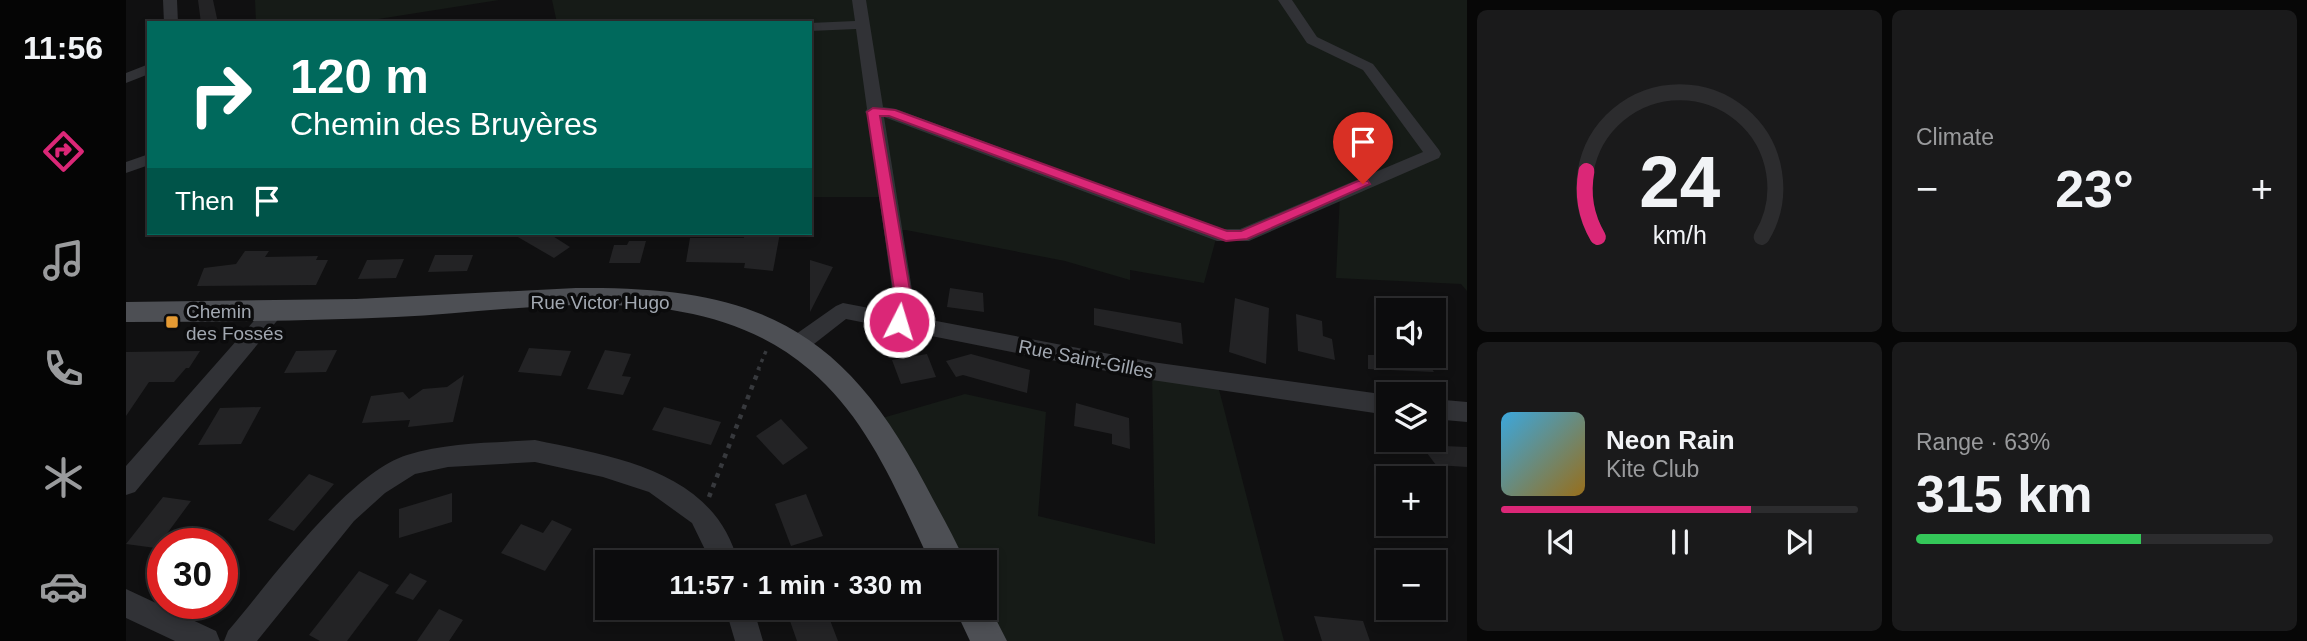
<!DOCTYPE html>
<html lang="en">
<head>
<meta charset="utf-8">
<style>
  :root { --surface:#0c0c0d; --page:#1a1a1b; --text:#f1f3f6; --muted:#9a9b9d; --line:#2c2c2e; --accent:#db2777 }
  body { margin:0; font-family:Helvetica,sans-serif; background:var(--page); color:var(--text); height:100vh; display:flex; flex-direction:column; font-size:26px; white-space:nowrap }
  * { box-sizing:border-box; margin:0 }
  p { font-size:23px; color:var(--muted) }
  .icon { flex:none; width:38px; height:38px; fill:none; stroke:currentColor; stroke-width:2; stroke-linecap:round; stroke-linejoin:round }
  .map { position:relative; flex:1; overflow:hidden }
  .drawer { display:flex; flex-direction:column; gap:10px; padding:10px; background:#070707; width:840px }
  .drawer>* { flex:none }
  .banner { position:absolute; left:21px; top:21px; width:665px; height:214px; border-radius:0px; box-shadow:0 4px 10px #0003,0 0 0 2px var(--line); background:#00695c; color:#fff; overflow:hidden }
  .buttons { position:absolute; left:1250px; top:298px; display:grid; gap:14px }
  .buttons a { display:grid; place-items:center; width:70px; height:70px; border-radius:0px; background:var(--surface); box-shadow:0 4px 10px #0003,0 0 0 2px var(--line); font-size:35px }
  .speed { position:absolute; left:21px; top:528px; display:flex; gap:14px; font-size:35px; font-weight:700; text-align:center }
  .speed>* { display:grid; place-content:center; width:91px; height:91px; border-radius:50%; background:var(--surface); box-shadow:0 4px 10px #0003,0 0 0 2px var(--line); line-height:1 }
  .speed .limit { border:10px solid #d22; background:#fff; color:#111 }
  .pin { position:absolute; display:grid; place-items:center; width:60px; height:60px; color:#fff; margin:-72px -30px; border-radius:50% 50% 50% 0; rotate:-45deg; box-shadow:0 0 7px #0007 }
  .pin .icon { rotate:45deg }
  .me { position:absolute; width:77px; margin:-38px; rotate:5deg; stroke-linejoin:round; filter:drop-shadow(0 0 5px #0008) }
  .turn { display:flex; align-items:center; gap:24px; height:147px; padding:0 28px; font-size:32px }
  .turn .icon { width:91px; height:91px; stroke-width:2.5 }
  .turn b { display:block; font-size:49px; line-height:60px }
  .then { display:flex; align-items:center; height:66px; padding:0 28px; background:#0003; gap:14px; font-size:26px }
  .big { font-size:52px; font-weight:600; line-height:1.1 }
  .drawer .card { flex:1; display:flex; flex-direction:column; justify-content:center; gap:10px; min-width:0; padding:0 24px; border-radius:10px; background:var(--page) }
  .drawer .dial { align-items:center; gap:0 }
  .dial svg { height:182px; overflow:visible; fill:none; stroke:var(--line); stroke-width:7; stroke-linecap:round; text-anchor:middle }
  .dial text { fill:var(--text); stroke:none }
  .song { display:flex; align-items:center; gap:21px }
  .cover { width:84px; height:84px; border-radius:10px; background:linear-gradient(135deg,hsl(200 70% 55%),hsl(40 70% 35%)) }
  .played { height:7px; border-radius:4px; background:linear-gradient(90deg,var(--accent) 70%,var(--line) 70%) }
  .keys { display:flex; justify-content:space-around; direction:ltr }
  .heat { display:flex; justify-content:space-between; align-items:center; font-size:38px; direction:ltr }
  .charge { height:10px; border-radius:5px; background:linear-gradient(90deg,#34c759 63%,var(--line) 0) }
  .drawer .tiles { flex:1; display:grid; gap:10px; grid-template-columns:repeat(2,1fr) }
  .trip { position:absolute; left:469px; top:550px; width:402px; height:70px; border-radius:0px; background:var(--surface); box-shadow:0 4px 10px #0003,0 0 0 2px var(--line); font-weight:600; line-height:70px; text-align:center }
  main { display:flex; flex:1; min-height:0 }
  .tab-bar { display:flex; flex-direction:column; width:126px; justify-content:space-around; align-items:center; background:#050505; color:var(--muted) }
  .tab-bar .icon { width:49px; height:49px }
  .tab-bar .selected { color:var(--accent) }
  .tab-bar b { font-size:32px; color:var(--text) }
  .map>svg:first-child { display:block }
  .green { fill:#161b17 }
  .building { fill:#232325 }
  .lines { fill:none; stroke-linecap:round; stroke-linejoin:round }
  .path-far1 { stroke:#37393d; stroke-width:3.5; stroke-dasharray:3.5 5; stroke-linecap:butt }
  .path { stroke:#37393d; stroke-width:4.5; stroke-dasharray:4.5 6; stroke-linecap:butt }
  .minor { fill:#313236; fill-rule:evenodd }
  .major { fill:#4d4f54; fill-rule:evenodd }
  .route { fill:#db2777; stroke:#8e194d; stroke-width:2 }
  .poi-dot { fill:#e59a33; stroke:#0b0b0c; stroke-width:2.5 }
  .labels { text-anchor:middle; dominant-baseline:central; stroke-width:7; stroke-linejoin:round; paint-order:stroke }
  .street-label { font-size:19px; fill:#a2a8b1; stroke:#0b0b0c }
  .poi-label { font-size:19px; fill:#a2a8b1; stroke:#0b0b0c; text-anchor:start }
</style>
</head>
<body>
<main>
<nav class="tab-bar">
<b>11:56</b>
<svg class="icon selected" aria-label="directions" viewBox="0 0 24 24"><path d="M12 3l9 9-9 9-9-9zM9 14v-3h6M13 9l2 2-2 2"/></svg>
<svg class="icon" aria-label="music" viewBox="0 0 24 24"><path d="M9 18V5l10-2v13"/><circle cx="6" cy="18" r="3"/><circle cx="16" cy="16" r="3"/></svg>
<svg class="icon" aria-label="phone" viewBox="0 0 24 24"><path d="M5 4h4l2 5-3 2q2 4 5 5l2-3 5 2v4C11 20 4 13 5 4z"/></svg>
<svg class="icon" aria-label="climate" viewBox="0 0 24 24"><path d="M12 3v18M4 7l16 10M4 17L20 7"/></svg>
<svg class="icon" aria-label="car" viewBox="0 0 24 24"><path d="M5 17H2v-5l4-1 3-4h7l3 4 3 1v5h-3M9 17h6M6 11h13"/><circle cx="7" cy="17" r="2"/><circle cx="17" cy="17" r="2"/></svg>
</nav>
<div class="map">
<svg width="1341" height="641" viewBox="0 0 1341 641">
  <rect width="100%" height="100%" fill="#101011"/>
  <!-- green -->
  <path class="green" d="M 129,0 L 373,0 L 227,23 L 130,23 Z
    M 426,0 L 1341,0 L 1341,291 L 1335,284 L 1210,278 L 1214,195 L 1116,236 L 1091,235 L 1078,283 L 1004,270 L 1004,280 L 939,261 L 780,230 L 766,230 L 761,197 L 684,197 L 684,23 L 431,23 Z
    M 1026,371 L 1091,382 L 1158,641 L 863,641 L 859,562 L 822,562 L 746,421 L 839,394 L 920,412 L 912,516 L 1029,544 Z"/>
  <!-- building -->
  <path class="building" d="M 72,0 L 87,0 L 92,23 L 75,23 Z
    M 385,233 L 422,233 L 444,247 L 428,258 Z
    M 618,233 L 654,233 L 647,271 L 618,268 L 619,263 L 560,262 L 564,238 L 618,238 Z
    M 503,241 L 520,241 L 514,263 L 483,263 L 488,245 L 501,245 Z
    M 119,251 L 143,251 L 139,257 L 192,256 L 190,260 L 202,260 L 190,285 L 71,286 L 78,268 L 110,264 Z
    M 309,255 L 347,255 L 341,271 L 302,272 Z
    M 278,259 L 270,278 L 232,279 L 241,260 Z
    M 684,260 L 707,267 L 684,312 Z
    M 824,288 L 857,293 L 858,312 L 821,307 Z
    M 1109,298 L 1143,308 L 1140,364 L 1103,352 Z
    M 968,308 L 1055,323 L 1057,344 L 968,325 Z
    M 1170,314 L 1196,321 L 1197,336 L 1206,339 L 1209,360 L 1172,351 Z
    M 403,348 L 445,351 L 435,376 L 392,372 Z
    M 211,350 L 200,372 L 158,373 L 170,351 Z
    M 479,350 L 505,354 L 496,376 L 505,377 L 497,395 L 461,389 Z
    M 74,351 L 63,368 L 60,368 L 48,382 L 23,382 L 0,416 L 0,352 Z
    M 801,354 L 810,377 L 775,384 L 766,360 Z
    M 845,354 L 904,370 L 901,393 L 837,375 L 830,377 L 820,361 Z
    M 1242,355 L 1297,355 L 1308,372 L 1242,369 Z
    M 338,375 L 327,422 L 282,427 L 284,420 L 236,423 L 245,396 L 277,392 L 283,399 L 297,389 L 321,387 Z
    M 950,403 L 1003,418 L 1004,449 L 986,444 L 986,434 L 948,426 Z
    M 135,407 L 115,444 L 72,445 L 94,408 Z
    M 538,407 L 595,422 L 585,445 L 526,430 Z
    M 655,419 L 682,448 L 657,465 L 630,436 Z
    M 1295,445 L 1341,447 L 1341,467 L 1310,465 Z
    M 183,474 L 208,484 L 168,531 L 142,520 Z
    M 326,493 L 326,522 L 273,538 L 273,509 Z
    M 680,494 L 697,536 L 665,546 L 649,504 Z
    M 37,497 L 65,501 L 37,539 L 37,549 L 0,544 Z
    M 426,520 L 446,529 L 419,571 L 375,553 L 395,524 L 417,533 Z
    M 233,571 L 263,585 L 221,641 L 194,641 L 183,635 Z
    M 284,573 L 301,581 L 287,600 L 269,593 Z
    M 670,607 L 699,607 L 712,641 L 671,641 L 664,621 L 674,617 Z
    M 313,609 L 337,620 L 323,641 L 291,641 Z
    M 1188,616 L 1237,621 L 1244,641 L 1196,641 Z"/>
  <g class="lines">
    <!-- path-far1 -->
    <path class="path-far1" d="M 632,370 L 640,351"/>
    <!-- path -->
    <path class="path" d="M 583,497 L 633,369"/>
    <!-- minor -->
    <path class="minor" d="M 37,0 L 51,0 L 52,23 L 38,23 Z
      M 726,0 L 740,0 L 757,107 L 770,109 L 1093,229 L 1114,229 L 1297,152 L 1237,70 L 1181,43 L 1152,0 L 1166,0 L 1191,37 L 1247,64 L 1313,150 L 1315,154 L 1313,158 L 1123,241 L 1091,241 L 758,117 L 787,296 L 784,316 L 1026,362 L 1262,395 L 1262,415 L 1026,380 L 720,319 L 679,351 L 671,353 L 663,351 L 660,345 L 663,339 L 710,306 L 717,303 L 764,312 L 767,296 L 742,116 L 739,112 L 741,109 L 730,29 L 684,31 L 684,23 L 729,21 Z
      M 23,64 L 23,74 L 0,83 L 0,73 Z
      M 23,154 L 23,165 L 0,173 L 0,162 Z
      M 148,303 L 155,306 L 158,311 L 155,316 L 9,492 L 0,495 L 0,466 L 141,306 Z
      M 1307,399 L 1341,402 L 1341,422 L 1307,419 Z
      M 409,440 C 488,457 588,470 612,562 L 585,562 L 566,523 L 523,492 L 477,477 L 409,462 L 322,467 L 289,474 L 259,493 L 228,521 L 131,641 L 98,641 L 102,631 C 144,582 221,474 281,455 C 322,442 366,443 409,440 Z
      M 0,589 L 90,631 L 94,641 L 49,641 L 0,618 Z
      M 599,607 L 627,607 L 637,641 L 609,641 Z"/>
    <!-- major -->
    <path class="major" d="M 450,288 C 628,286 716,325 800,486 C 813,511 828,536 839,562 L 804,562 C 772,494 743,420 684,370 C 570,273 407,311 270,317 C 180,321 90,322 0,322 L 0,302 L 230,299 Z
      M 859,598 L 881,641 L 844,641 L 828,607 L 859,607 Z"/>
  </g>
  <!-- route -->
  <path class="route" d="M 747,108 L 769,110 L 1101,231 L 1115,231 L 1232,181 L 1242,181 L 1244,184 L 1121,239 L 1100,241 L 763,116 L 754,116 L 785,296 L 781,322 L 773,328 L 765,322 L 769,296 L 741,112 Z"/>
  <!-- markers -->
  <rect class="poi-dot" x="39" y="315" width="14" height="14" rx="3.5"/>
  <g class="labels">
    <!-- street labels -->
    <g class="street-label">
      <text x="474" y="302">Rue Victor Hugo</text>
      <text transform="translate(960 359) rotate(11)">Rue Saint-Gilles</text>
    </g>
    <!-- poi labels -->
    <g class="poi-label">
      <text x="60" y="311">Chemin<tspan x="60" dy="22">des Fossés</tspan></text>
    </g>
  </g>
</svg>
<div class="buttons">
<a><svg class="icon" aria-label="sound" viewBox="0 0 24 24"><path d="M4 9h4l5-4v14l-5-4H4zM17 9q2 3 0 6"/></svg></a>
<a><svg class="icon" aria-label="layers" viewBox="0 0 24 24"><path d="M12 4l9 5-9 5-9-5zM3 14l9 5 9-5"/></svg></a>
<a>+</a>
<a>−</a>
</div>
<div class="speed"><div class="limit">30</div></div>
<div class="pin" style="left:1237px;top:184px;background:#d93025"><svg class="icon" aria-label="arrive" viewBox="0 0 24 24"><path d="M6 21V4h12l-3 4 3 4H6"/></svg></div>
<svg class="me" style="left:773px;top:322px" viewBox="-20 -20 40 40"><circle r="17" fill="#db2777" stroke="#fff" stroke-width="3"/><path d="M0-11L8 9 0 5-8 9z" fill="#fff"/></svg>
<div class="trip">11:57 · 1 min · 330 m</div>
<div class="banner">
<div class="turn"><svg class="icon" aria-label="right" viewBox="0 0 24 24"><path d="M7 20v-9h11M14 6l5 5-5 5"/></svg><div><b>120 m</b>Chemin des Bruyères</div></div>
<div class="then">Then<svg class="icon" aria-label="arrive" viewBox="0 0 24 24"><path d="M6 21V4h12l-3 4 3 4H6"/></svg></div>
</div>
</div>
<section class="drawer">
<div class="tiles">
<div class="card dial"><svg viewBox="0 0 100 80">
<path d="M14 69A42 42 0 1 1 86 69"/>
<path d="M14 69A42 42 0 0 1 9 40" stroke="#db2777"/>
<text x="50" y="56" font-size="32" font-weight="700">24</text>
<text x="50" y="72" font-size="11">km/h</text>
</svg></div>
<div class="card"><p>Climate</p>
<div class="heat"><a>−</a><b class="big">23°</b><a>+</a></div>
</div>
<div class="card">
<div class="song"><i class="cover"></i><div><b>Neon Rain</b><p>Kite Club</p></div></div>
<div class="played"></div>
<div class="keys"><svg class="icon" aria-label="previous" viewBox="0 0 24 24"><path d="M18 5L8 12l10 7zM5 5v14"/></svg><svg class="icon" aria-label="pause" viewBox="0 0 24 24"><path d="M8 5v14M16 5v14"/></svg><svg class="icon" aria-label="next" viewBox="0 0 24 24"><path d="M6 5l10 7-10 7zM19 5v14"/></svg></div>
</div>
<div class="card"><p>Range · 63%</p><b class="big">315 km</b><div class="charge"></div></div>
</div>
</section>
</main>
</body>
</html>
